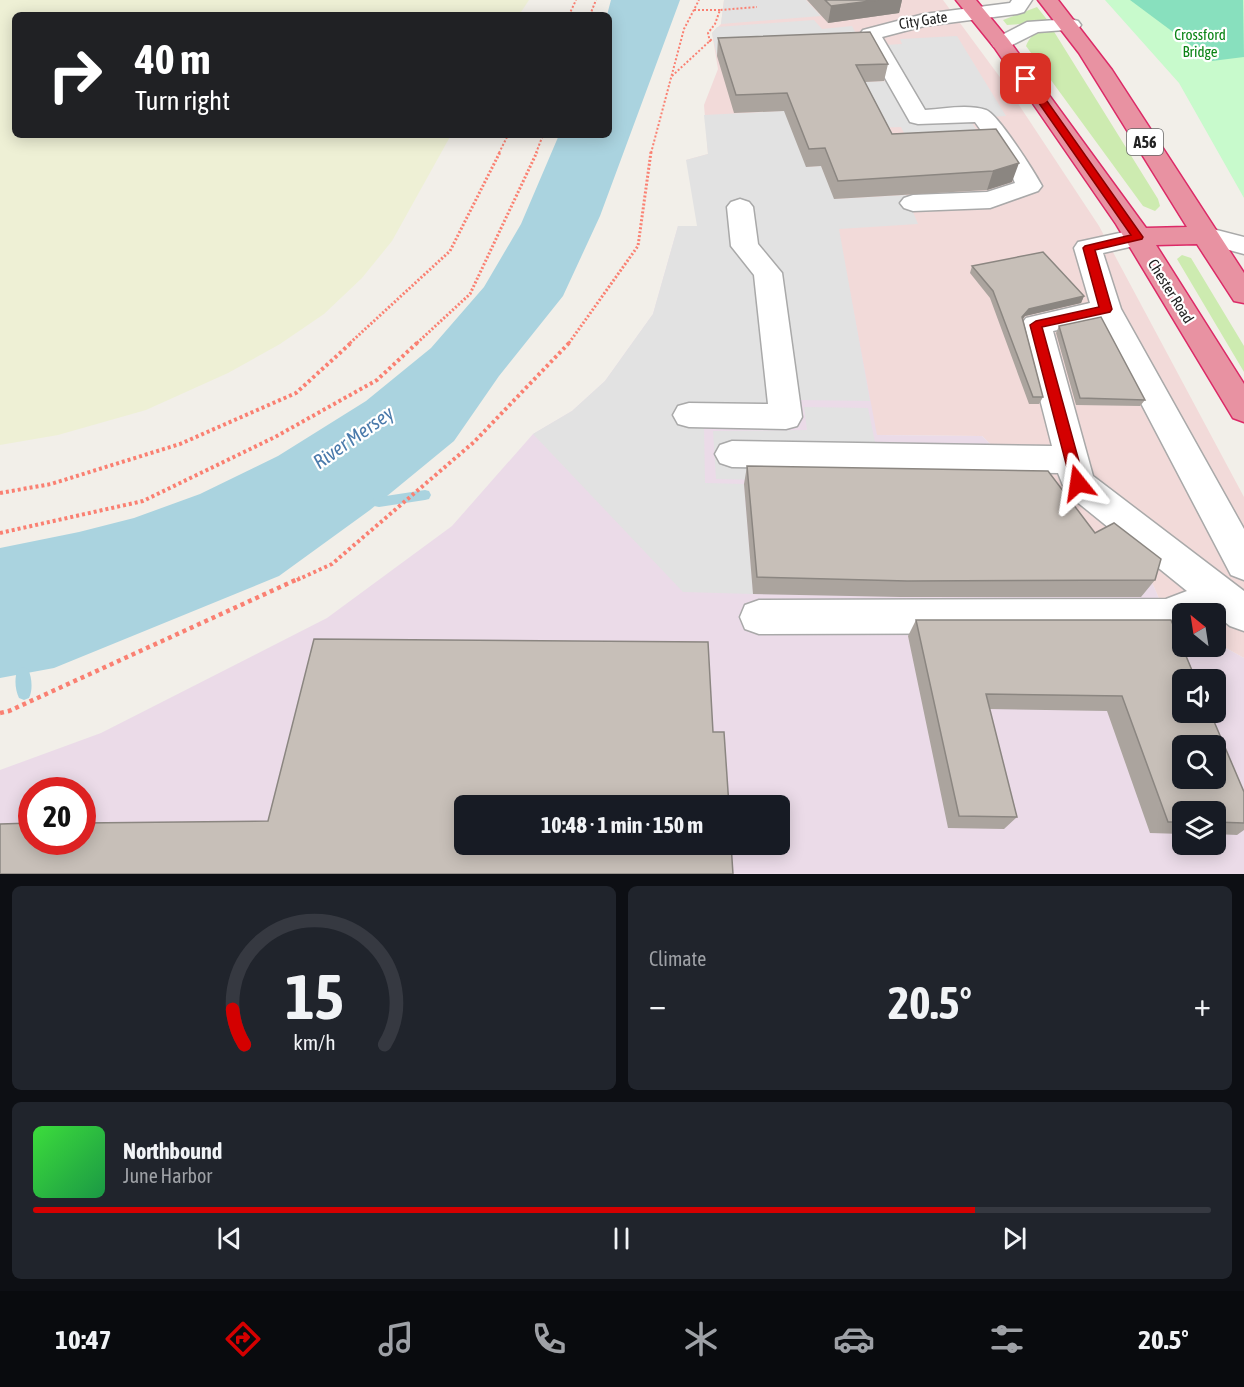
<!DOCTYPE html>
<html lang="en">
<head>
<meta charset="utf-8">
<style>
  :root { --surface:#171b24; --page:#20242c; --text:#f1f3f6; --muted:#9ea1a6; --line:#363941; --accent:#d40000 }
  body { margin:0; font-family:"Asap Condensed",sans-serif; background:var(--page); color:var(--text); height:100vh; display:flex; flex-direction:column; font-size:22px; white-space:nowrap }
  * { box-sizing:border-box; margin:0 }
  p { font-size:20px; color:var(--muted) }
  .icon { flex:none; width:33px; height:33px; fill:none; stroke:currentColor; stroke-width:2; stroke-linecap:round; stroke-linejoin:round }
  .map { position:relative; height:874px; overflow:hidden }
  .panel { display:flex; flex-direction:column; gap:12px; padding:12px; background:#0d0f14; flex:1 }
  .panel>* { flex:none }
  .banner { position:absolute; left:12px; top:12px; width:600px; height:126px; border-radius:9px; box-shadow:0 3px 15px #0003; background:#202124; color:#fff; overflow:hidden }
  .needle { width:39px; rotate:330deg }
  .controls { position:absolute; left:1172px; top:603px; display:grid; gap:12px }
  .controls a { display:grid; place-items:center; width:54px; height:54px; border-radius:9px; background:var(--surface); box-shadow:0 3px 15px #0003; font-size:30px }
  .speed { position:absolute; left:18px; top:777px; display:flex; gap:12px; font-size:30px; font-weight:700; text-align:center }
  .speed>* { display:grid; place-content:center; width:78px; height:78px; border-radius:50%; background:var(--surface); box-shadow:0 3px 15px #0003; line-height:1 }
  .speed .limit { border:9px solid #d22; background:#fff; color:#111 }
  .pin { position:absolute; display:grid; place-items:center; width:51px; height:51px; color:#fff; margin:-26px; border-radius:12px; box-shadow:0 3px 9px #0006 }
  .me { position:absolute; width:66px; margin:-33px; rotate:345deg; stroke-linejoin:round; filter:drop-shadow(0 0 4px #0008) }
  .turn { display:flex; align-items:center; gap:21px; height:126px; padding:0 24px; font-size:27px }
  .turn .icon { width:78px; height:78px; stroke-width:2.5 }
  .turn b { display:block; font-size:42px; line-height:51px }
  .big { font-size:45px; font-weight:700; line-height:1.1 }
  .panel .card { flex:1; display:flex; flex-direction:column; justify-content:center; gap:9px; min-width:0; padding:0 21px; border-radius:9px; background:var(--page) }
  .panel .dial { align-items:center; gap:0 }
  .dial svg { height:156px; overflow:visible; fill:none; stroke:var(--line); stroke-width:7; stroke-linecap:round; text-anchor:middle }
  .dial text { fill:var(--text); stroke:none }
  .song { display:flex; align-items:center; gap:18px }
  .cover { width:72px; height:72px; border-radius:9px; background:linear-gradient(135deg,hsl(120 70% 55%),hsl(140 70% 35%)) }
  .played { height:6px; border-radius:3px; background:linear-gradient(90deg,var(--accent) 80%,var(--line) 80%) }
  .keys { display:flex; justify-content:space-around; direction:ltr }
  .heat { display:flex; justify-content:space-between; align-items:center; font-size:33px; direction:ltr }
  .panel .tiles { flex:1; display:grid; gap:12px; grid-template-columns:1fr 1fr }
  .card:last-child { grid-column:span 2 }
  .trip { position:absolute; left:454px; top:795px; width:336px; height:60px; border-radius:9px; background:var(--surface); box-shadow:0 3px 15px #0003; font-weight:700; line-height:60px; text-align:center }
  .menu { display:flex; height:96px; justify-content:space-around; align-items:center; background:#090b0e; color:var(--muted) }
  .menu .icon { width:42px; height:42px }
  .menu .active { color:var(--accent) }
  .menu b { font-size:27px; color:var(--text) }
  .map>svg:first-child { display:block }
  .commercial { fill:#f2dad9 }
  .industrial { fill:#ebdbe8; fill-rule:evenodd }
  .farmland { fill:#eef0d5 }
  .grass { fill:#cdebb0 }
  .park { fill:#c8facc }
  .pitch { fill:#88e0be }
  .parking { fill:#e2e2e2 }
  .water { fill:#aad3df }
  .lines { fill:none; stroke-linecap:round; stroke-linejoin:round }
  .stream { fill:#aad3df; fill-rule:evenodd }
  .minor-casing { stroke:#a9a9a9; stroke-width:3 }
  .highway-casing { stroke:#dc2a67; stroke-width:3 }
  .path-far3 { stroke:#fa8072; stroke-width:2; stroke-dasharray:2 2; stroke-linecap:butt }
  .path-far2 { stroke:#fa8072; stroke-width:3; stroke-dasharray:2 2; stroke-linecap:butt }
  .path-far1 { stroke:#fa8072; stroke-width:4; stroke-dasharray:3 3; stroke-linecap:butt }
  .path { stroke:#fa8072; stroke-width:4.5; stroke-dasharray:4 4; stroke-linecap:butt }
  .minor { fill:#fff; fill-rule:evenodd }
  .highway { fill:#e892a2; fill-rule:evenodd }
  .wall { fill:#aba49e }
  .shaded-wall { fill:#8b8681 }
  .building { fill:#c7bfb8; stroke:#8b8681; stroke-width:1.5; fill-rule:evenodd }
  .route { fill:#d40000; stroke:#8a0000; stroke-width:1.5 }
  .labels { text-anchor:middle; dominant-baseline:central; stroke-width:4.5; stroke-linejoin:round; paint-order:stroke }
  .far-street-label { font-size:15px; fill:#222; stroke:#fff }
  .far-park-label { font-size:15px; fill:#0c8416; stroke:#fff }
  .shield { fill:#fff; stroke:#646464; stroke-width:1.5 }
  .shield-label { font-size:16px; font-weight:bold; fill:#222 }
  .water-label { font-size:20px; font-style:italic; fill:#4a7aab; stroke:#fff }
</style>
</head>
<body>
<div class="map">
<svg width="1244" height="874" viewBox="0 0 1244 874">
  <rect width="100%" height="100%" fill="#f2efe9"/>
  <!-- commercial -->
  <path class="commercial" d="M 724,0 L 943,0 L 1005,84 L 1099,226 L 1244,497 L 1244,658 L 1215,642 L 1215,614 L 1182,614 L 1182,630 L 1172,628 L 1150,578 L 1036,488 L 982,436 L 877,435 L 686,160 L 708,154 L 704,105 L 718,69 L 712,33 L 721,24 Z"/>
  <!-- industrial -->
  <path class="industrial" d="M 678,226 L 838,229 L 877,435 L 982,436 L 1036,488 L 1150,578 L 1172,628 L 1182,630 L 1182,646 L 1215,646 L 1215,642 L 1244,658 L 1244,874 L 0,874 L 0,770 L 101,733 L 327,618 L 452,526 L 533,434 L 572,411 L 605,381 L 653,314 ZM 1182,680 L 1215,680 L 1215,712 L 1182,712 ZM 1182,746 L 1215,746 L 1215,778 L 1182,778 ZM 32,790 L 82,790 L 82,842 L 32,842 ZM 465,806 L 780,806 L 780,844 L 465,844 ZM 1182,812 L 1215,812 L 1215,844 L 1182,844 Z"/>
  <!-- farmland -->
  <path class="farmland" d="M 0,0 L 529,0 L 519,15 L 15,15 L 15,135 L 451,135 L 392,241 L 362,278 L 324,314 L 280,344 L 228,373 L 146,410 L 58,435 L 0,445 Z"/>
  <!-- grass -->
  <path class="grass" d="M 1037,7 L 1049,22 L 1007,25 L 1003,20 Z
    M 1053,30 L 1158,199 L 1160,206 L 1155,211 L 1143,206 L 1026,46 C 1031,32 1040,32 1053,30 Z
    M 1182,255 L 1191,258 L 1244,346 L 1244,372 L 1177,259 Z"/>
  <!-- park -->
  <path class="park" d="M 1105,0 L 1244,0 L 1244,198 L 1179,83 Z"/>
  <!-- pitch -->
  <path class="pitch" d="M 1130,0 L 1243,0 L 1244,57 L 1212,61 Z"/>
  <!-- parking -->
  <path class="parking" d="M 724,0 L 806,0 L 821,16 L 721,24 Z
    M 814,20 L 822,29 L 852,26 L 864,49 L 717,56 L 712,33 L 717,27 Z
    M 957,36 L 1006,116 L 969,118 L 983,140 L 910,145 L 901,127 L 876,128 L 806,167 L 821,166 L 835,199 L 906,195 L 918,224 L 839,229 L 870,401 L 796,400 L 799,425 L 704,424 L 705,483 L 744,484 L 753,594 L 683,592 L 533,434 L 572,411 L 605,381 L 653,314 L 678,226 L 697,226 L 686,160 L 708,154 L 704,115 L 804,110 L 794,85 L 889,81 L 885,45 L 902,44 L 900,39 Z
    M 804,407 L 868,408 L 877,452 L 1008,485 L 716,479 L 713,431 L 807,430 Z"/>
  <!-- water -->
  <path class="water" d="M 611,0 L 680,0 L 600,216 L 563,296 L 499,376 L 454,441 L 370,510 L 279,576 L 54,668 L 0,678 L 0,548 L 79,532 L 134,518 L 200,494 L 278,456 L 366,401 L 431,348 L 484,287 L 521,224 L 559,135 L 609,135 L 609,15 L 607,15 Z"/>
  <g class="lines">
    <!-- stream -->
    <path class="stream" d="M 425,490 L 429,491 L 431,495 L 429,499 L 425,500 L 379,507 L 374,506 L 373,502 L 374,498 L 379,497 Z
      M 23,667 L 28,669 C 32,677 33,690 29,698 L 24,700 L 19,698 C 15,690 14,677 18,669 Z"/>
    <!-- minor casing -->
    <g class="minor-casing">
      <path id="minor" d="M 1012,0 L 1032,0 L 1024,12 L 1017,14 L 924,26 L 882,37 L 925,110 C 944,109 968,104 986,110 C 998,114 1035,173 1042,186 L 1038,191 L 990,208 L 913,211 L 904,208 L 900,203 L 904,198 L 913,195 L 987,192 L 1015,183 L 1010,171 L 975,122 L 918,124 L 910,122 L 860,34 L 863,30 L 924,14 L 1010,3 Z
        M 1071,19 L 1078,21 L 1081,25 L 1078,29 L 1038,32 L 1008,47 L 1001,49 L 994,47 L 991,43 L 994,39 L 1027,22 Z
        M 740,199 L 749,202 L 753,207 L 758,244 L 782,273 L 802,417 L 797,426 L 786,429 L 689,427 L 678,424 L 673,415 L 678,406 L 689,403 L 768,404 L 754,275 L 731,246 L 727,207 L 731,202 Z
        M 1205,227 L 1244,237 L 1244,254 L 1196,241 L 1192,235 L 1196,229 Z
        M 1138,229 L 1147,231 L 1151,237 L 1147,243 L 1103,253 L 1121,309 L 1244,529 L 1244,580 L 1231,575 L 1098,321 L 1053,331 L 1093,476 L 1244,591 L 1244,631 L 1230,626 L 1215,614 L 1182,614 L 1182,627 L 1166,633 L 759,634 L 745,629 L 740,617 L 745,605 L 759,600 L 1166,599 L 1187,591 L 1066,493 L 1058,473 L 732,467 L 720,463 L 715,454 L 720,445 L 732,441 L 1052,446 L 1021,325 L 1026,318 L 1090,303 L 1074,248 L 1078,242 Z"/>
    </g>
    <!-- highway casing -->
    <g class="highway-casing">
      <path id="highway" d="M 956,0 L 976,0 L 1008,39 L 1146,228 L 1187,227 L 1079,53 L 1038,0 L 1058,0 L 1112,70 L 1244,273 L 1244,303 L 1234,301 L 1197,244 L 1156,245 L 1244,384 L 1244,422 L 1233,418 L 1116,224 L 994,47 Z"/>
    </g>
    <!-- path-far3 -->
    <path class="path-far3" d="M 694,10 L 720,10
      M 569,15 L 576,0
      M 590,15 L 596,0
      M 710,42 L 708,33 L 715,24 L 720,10 L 757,7
      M 672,76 L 713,38
      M 499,153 L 508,135
      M 536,153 L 543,135
      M 651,153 L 684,29 L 699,0"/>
    <!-- path-far2 -->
    <path class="path-far2" d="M 350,343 L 450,251 L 500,152
      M 417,343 L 470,294 L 537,152
      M 569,343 L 638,246 L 651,152"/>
    <!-- path-far1 -->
    <path class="path-far1" d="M 0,493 L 51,484 L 180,444 L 296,393 L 352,342
      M 0,533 L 143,501 L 275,437 L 377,380 L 418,342
      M 297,580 L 332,564 L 474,442 L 570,342"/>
    <!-- path -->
    <path class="path" d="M 0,713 L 9,711 L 300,578"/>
    <!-- minor -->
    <use href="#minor" class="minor"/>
    <!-- highway -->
    <use href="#highway" class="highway"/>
  </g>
  <!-- wall -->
  <path class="wall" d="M 807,0 L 902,0 L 899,13 L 828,23 Z
    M 718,38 L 888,64 L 884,81 L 865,82 L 892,134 L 996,129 L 1012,182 L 987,190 L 834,199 L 821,166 L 806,167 L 784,111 L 734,113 L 717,56 Z
    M 972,266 L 1084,296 L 1081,303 L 1025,316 L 1023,319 L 1043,397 L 1039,404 L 1029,404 L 990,298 L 970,273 Z
    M 1059,326 L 1145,400 L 1140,406 L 1076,405 L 1056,333 Z
    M 747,466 L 1095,533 L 1155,580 L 1141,597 L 900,597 L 753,594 L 744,484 Z
    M 916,620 L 1171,620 L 1244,792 L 1244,830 L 1237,835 L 1215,834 L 1215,812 L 1182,812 L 1182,834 L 1150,833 L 1107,711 L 989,709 L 1017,817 L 1004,829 L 948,828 L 908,636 Z"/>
  <!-- shaded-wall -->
  <path class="shaded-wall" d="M 878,0 L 902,0 L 899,13 L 828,23 L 831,6 Z
    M 1019,163 L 1012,182 L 987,190 L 993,171 Z
    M 1084,296 L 1081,303 L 1025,316 L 1019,324 L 1022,317 L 1029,309 Z"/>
  <!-- building -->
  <path class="building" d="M 825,0 L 878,0 L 831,6 Z
    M 870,32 L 888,64 L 856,65 L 892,134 L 996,129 L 1019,163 L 993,171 L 838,181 L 825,148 L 809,149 L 787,93 L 736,95 L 718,38 Z
    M 1043,252 L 1084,296 L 1029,309 L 1022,317 L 1043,397 L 1033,397 L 993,291 L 972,266 Z
    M 1101,317 L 1145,400 L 1080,398 L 1059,326 Z
    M 747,466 L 1048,471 L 1095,533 L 1114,523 L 1161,559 L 1155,580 L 907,581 L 757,577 Z
    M 916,620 L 1171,620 L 1196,680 L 1182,680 L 1182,712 L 1210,712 L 1244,792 L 1244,823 L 1215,822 L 1215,812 L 1182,812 L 1182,822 L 1168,822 L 1122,696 L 986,694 L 1017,817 L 959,816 ZM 1182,746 L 1215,746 L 1215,778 L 1182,778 Z
    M 314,639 L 708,642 L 713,732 L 724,732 L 729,806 L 465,806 L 465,844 L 731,844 L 733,874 L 0,874 L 0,824 L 32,823 L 32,842 L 82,842 L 82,823 L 268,821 Z"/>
  <!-- route -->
  <path class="route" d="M 1023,77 L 1030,77 L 1143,237 L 1142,239 L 1095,250 L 1112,309 L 1110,312 L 1042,327 L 1085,483 L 1083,487 L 1073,487 L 1071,483 L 1030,325 L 1036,321 L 1099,307 L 1083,248 L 1085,246 L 1131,235 L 1022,79 Z"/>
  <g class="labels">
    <!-- far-street labels -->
    <g class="far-street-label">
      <text transform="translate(923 20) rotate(-9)">City Gate</text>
      <text transform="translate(1171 291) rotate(58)">Chester Road</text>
    </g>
    <!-- far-park labels -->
    <g class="far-park-label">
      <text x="1200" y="34">Crossford<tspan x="1200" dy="17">Bridge</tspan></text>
    </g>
    <!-- shield labels -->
    <rect class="shield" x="1127" y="129" width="36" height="26" rx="4.5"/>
    <g class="shield-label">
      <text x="1145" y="142">A56</text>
    </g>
    <!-- water labels -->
    <g class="water-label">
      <text transform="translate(353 437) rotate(-35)">River Mersey</text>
    </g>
  </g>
</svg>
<div class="controls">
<a><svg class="needle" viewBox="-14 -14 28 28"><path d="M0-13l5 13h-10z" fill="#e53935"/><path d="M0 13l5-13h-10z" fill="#9ea1a6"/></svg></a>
<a><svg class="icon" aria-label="sound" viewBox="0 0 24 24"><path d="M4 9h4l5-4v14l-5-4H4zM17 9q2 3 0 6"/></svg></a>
<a><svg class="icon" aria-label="search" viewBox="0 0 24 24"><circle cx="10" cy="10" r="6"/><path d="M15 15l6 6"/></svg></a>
<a><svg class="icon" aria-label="layers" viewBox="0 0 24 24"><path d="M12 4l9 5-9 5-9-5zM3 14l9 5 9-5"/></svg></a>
</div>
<div class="speed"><div class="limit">20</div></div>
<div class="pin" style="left:1026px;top:79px;background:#d93025"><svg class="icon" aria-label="arrive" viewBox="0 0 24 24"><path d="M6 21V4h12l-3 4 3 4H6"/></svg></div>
<svg class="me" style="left:1078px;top:483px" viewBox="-20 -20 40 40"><path d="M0-17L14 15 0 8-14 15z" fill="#d40000" stroke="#fff" stroke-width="4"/></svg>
<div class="trip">10:48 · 1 min · 150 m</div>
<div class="banner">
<div class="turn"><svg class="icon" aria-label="right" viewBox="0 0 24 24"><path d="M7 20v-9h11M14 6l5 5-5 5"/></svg><div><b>40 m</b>Turn right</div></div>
</div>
</div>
<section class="panel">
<div class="tiles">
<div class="card dial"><svg viewBox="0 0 100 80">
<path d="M14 69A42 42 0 1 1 86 69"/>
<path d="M14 69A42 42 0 0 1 8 51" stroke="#d40000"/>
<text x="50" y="56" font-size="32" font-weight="700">15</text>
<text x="50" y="72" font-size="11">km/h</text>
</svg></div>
<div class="card"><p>Climate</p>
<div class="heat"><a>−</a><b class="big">20.5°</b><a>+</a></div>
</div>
<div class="card">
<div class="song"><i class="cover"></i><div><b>Northbound</b><p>June Harbor</p></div></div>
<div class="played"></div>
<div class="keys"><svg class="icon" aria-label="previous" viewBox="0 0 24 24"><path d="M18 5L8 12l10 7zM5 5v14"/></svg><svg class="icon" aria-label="pause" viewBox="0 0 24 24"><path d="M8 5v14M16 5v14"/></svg><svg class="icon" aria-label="next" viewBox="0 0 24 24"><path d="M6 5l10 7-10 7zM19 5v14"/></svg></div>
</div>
</div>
</section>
<nav class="menu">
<b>10:47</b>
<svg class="icon active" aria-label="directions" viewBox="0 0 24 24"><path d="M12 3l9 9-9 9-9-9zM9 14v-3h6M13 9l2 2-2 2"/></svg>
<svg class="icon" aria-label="music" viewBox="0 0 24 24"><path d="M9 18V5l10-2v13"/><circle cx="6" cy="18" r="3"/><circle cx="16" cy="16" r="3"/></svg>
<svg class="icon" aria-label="phone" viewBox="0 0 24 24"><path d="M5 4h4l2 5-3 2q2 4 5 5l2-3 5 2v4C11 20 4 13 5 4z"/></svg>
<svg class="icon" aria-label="climate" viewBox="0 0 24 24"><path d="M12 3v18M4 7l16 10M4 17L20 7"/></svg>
<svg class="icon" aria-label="car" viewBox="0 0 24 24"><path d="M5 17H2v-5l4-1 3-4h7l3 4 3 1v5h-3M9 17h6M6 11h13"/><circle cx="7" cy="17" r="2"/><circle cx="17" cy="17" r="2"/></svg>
<svg class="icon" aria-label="filters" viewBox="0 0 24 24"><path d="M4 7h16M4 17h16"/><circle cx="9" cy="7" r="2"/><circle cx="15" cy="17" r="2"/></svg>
<b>20.5°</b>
</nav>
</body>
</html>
